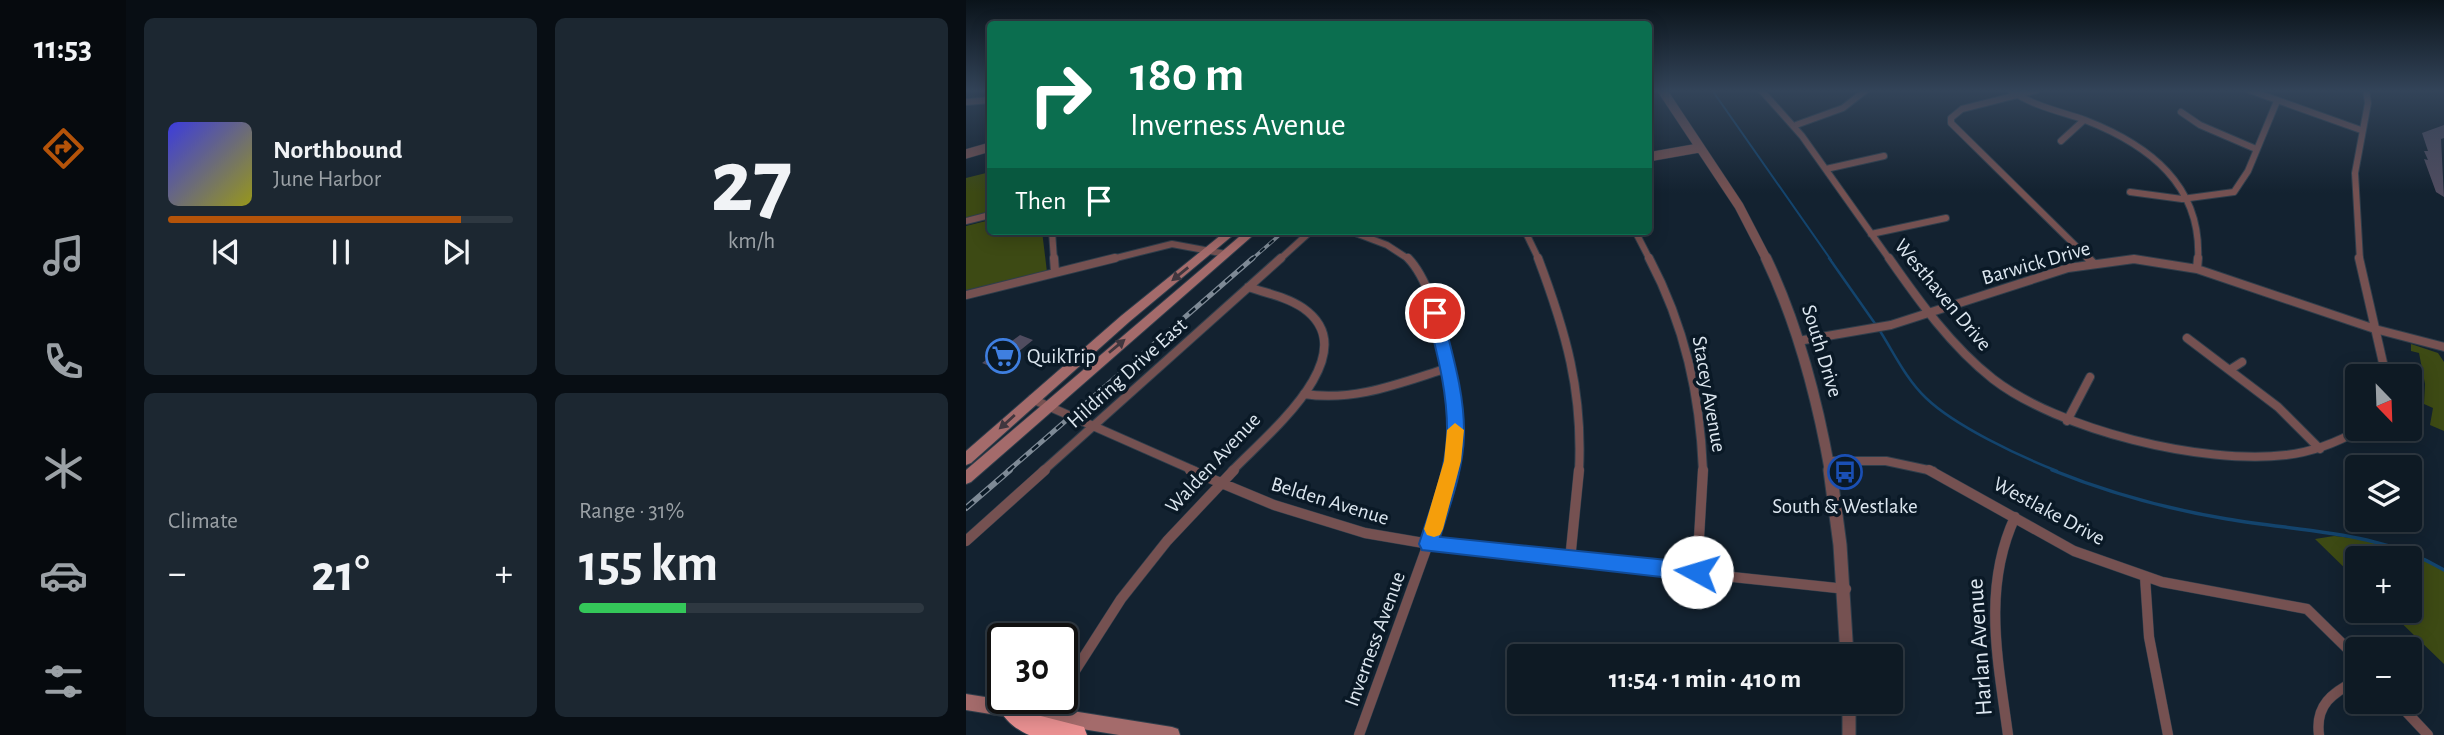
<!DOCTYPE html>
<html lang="en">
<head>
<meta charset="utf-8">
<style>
  :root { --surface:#0e1a24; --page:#1c2731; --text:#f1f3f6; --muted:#9ba1a6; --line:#2e3841; --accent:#b45309 }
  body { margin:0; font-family:"Alegreya Sans",sans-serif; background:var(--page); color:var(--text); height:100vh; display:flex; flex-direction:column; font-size:26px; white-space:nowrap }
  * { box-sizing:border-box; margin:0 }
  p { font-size:23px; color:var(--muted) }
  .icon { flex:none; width:38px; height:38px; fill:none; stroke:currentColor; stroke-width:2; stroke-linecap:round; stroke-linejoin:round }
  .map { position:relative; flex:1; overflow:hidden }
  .panel { display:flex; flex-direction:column; gap:18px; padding:18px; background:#080e14; width:840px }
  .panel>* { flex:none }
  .hud { position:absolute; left:21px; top:21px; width:665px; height:214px; border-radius:7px; box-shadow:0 4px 18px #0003,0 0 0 2px var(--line); background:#0b6e4f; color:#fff; overflow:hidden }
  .needle { width:46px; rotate:157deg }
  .tools { position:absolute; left:1379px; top:364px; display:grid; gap:14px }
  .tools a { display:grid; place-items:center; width:77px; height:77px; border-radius:7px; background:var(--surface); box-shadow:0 4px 18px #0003,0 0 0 2px var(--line); font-size:35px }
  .speed { position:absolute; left:21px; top:623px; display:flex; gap:14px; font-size:35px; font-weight:700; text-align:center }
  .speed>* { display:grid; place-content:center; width:91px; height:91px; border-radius:50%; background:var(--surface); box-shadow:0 4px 18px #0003,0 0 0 2px var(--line); line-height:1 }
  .speed .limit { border:4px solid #111; border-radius:10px; background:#fff; color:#111 }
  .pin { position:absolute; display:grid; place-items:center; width:60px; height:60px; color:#fff; margin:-30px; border:4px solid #fff; border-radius:50%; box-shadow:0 2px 7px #0007 }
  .me { position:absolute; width:77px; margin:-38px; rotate:276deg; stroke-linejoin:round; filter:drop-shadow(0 0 5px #0008) }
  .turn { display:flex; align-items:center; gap:24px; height:147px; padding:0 28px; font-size:32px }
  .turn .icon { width:91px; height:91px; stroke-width:2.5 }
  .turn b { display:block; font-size:49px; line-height:60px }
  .then { display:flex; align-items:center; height:66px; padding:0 28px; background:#0003; gap:14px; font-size:26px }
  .big { font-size:52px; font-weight:600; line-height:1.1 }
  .panel .widget { flex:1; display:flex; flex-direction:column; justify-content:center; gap:10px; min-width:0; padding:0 24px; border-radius:10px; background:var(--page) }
  .panel .dial { align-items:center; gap:0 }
  .dial b { font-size:91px; line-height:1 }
  .song { display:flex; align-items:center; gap:21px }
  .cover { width:84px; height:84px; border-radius:10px; background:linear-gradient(135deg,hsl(240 70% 55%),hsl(60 70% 35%)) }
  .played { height:7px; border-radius:4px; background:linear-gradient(90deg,var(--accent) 85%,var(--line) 85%) }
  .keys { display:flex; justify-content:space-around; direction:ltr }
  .heat { display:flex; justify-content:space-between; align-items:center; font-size:38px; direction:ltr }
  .charge { height:10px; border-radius:5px; background:linear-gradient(90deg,#34c759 31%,var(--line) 0) }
  .panel .tiles { flex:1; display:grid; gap:18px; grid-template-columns:repeat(2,1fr) }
  .trip { position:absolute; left:541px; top:644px; width:396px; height:70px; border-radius:7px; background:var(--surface); box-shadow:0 4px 18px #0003,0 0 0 2px var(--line); font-weight:600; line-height:70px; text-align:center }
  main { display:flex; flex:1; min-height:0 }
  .dock { display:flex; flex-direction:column; width:126px; justify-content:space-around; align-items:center; background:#060a0e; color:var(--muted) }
  .dock .icon { width:49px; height:49px }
  .dock .selected { color:var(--accent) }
  .dock b { font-size:32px; color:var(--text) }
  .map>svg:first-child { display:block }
  .green { fill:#3d4a14 }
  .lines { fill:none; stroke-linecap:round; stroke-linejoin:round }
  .stream-far2 { stroke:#13446d; stroke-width:2 }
  .stream-far1 { stroke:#13446d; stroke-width:2.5 }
  .stream { stroke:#13446d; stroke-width:3.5 }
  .building { fill:#504c5f }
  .minor-far2-casing { stroke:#2f3e4b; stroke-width:8 }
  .minor-far1-casing { stroke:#2f3e4b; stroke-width:10 }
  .minor-casing { stroke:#2f3e4b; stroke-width:11 }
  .tertiary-far2-casing { stroke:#2f3e4b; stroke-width:10 }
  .tertiary-far1-casing { stroke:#2f3e4b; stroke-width:12 }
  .tertiary-casing { stroke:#2f3e4b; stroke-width:15 }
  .secondary-casing { stroke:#2f3e4b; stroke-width:2 }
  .motorway-casing { stroke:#2f3e4b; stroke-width:2 }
  .minor-far2 { stroke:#755151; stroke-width:6 }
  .minor-far1 { stroke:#755151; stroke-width:8 }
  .minor { stroke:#755151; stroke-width:10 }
  .tertiary-far2 { stroke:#755151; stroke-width:9 }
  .tertiary-far1 { stroke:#755151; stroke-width:10 }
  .tertiary { stroke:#755151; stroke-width:13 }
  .secondary { fill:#a46b6b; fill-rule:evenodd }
  .motorway { fill:#ea9192; fill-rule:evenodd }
  .rail-far2-casing { stroke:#7e8a96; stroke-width:3.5 }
  .rail-far1-casing { stroke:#7e8a96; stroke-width:5 }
  .rail-casing { stroke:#7e8a96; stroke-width:6 }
  .rail-far2 { stroke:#0a1926; stroke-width:2; stroke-dasharray:6; stroke-linecap:butt }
  .rail-far1 { stroke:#0a1926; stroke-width:2.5; stroke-dasharray:8; stroke-linecap:butt }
  .rail { stroke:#0a1926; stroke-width:3.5; stroke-dasharray:10; stroke-linecap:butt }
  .oneway { fill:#40363e }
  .route { fill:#1a73e8; stroke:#114b97; stroke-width:2 }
  .slow { fill:#f59e0b }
  .labels { text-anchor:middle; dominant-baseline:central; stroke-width:7; stroke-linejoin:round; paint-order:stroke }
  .street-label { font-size:21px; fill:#dde7f0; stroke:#0a1926 }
  .poi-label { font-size:21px; fill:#dde7f0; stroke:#0a1926; text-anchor:start }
  .near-street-label { font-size:24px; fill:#dde7f0; stroke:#0a1926 }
</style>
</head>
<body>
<main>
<nav class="dock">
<b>11:53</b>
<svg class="icon selected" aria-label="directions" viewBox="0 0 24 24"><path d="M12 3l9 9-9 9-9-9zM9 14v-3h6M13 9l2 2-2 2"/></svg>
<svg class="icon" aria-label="music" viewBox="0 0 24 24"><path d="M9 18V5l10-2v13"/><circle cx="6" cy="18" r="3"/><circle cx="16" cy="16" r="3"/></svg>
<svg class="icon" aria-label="phone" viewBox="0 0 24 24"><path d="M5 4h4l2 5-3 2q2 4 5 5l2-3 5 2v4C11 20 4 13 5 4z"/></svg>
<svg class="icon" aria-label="climate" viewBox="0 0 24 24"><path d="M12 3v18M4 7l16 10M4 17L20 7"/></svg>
<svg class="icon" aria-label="car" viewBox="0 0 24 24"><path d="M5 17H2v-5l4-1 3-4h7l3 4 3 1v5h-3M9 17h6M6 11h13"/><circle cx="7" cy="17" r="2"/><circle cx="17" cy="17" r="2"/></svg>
<svg class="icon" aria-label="filters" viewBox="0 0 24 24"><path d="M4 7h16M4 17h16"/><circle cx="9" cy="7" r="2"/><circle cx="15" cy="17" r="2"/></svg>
</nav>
<section class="panel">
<div class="tiles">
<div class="widget">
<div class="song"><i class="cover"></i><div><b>Northbound</b><p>June Harbor</p></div></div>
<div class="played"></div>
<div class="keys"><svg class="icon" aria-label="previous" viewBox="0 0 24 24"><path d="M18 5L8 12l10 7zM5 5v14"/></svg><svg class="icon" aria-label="pause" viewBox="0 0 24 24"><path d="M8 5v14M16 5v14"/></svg><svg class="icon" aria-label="next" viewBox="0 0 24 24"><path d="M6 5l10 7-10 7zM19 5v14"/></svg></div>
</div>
<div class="widget dial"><b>27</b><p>km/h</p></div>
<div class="widget"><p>Climate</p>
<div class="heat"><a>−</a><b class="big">21°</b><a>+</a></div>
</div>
<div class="widget"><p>Range · 31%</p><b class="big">155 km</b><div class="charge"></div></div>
</div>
</section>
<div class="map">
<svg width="1478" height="735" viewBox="0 0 1478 735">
  <rect width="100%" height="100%" fill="#132230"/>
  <!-- green -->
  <path class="green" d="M 24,172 L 24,213 L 0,218 L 0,178 Z
    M 24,220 L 24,231 L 76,231 L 81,272 L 0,295 L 0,226 Z
    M 1445,344 L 1472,353 L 1478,362 L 1478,431 L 1464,425 L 1467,408 L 1458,404 L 1459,384 L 1453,353 L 1445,351 Z
    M 1368,536 C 1408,540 1445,546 1478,570 L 1478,664 L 1423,611 L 1444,611 L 1444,558 L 1391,558 L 1391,580 L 1349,539 Z"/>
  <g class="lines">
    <!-- stream-far2 -->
    <path class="stream-far2" d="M 746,90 L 865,260"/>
    <!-- stream-far1 -->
    <path class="stream-far1" d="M 863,258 L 910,325
      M 914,331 C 928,353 940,379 960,398 C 989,426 1053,456 1091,471"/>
    <!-- stream -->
    <path class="stream" d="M 1086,470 C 1143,493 1201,509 1261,519 C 1336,532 1411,530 1478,570"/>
  </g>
  <!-- building -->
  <path class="building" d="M 1478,125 L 1478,138 L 1475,139 L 1478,197 L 1470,192 L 1458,159 L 1462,160 L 1458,151 L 1462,151 L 1456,133 Z
    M 54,335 L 67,340 L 31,369 L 16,363 Z"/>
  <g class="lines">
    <!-- minor-far2 casing -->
    <g class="minor-far2-casing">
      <path id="minor-far2" d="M 795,90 L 836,136 L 924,260
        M 1044,90 C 1067,106 1093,111 1119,120 C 1183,145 1236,185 1232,260
        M 1071,90 L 996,109 L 985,118 L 985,123 L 1124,260
        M 1283,90 L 1395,130
        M 0,102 L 24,100
        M 1215,112 L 1234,125 L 1290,149
        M 830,125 L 877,108 L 900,90
        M 1095,141 L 1118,120
        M 860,169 L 918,156
        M 1164,192 L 1216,199 L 1268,192 L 1282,171 L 1311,101
        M 0,221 L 24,215
        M 86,231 L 88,260
        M 384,231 L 421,245 L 444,260
        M 559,231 L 573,260
        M 669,231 L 684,260
        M 905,234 L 980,218
        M 142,260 L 206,244 L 260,254
        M 313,260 L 345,231
        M 1162,260 L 1173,260
        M 1394,260 L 1389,173 L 1402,103 L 1400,90"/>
    </g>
    <!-- minor-far1 casing -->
    <g class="minor-far1-casing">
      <path id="minor-far1" d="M 88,258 L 89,272
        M 442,258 C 478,295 497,422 484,471
        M 572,258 C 600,332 617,391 613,471
        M 683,258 C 719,326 734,395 737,471
        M 923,258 C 953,301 985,346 1027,379 C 1093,430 1237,465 1320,455 C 1347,452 1372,442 1395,429
        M 1122,258 L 1127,263
        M 1393,258 L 1420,376
        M 1231,269 L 1232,258
        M 0,295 L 149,258
        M 1221,338 L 1312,407 L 1354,449
        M 832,341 L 925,325 L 1102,268 L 1168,259 L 1231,269 L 1409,329 L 1478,347
        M 1265,369 L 1276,362
        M 338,394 C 389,402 434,383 482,368
        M 66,399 L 229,471
        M 1101,421 L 1124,377
        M 863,461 L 920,461 L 967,471
        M 77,471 L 315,258
        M 266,471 C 298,437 403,354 337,308 C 321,297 300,293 282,287"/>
    </g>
    <!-- minor casing -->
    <g class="minor-casing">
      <path id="minor" d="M 224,470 L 308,505 L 399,533 L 481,547 L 880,589
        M 963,470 L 1108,551 L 1196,582 L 1341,609 L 1391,658
        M 0,541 L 79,470
        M 604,560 L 613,470
        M 731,572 L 737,470
        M 1179,577 L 1183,637 L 1202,735
        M 96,691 L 155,599 L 201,541 L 268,470
        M 1431,702 L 1462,735
        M 81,715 L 92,698
        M 393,735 L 475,508 L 485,470
        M 1042,735 C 1032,660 1016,588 1049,517
        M 1353,735 C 1349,705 1366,693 1391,680"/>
    </g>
    <!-- tertiary-far2 casing -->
    <g class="tertiary-far2-casing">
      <path id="tertiary-far2" d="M 696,90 L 773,206 L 801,260
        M 0,154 L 24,147
        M 682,157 L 733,148"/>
    </g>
    <!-- tertiary-far1 casing -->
    <g class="tertiary-far1-casing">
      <path id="tertiary-far1" d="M 800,258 C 832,325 851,398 864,471"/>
    </g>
    <!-- tertiary casing -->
    <g class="tertiary-casing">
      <path id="tertiary" d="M 864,470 L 874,545 L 881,656
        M 883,702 L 883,735"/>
    </g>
    <!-- secondary casing -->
    <g class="secondary-casing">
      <path id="secondary" d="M 260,231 L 272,231 L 163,322 L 5,463 L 0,465 L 0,451 L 155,316 Z
        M 280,231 L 292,231 L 5,482 L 0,484 L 0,470 Z
        M 0,694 L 206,727 L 212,729 L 214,735 L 153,735 L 0,710 Z"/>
    </g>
    <!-- motorway casing -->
    <g class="motorway-casing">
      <path id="motorway" d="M 45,698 L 67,714 L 118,727 L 121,735 L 63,735 C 51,730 39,721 34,709 L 37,701 Z"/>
    </g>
    <!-- minor-far2 -->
    <use href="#minor-far2" class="minor-far2"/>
    <!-- minor-far1 -->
    <use href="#minor-far1" class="minor-far1"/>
    <!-- minor -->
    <use href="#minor" class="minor"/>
    <!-- tertiary-far2 -->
    <use href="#tertiary-far2" class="tertiary-far2"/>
    <!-- tertiary-far1 -->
    <use href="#tertiary-far1" class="tertiary-far1"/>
    <!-- tertiary -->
    <use href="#tertiary" class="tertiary"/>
    <!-- secondary -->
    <use href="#secondary" class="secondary"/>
    <!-- motorway -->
    <use href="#motorway" class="motorway"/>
    <!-- rail-far2 casing -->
    <g class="rail-far2-casing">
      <path id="rail-far2" d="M 285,260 L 318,231"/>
    </g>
    <!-- rail-far1 casing -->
    <g class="rail-far1-casing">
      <path id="rail-far1" d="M 42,471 L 287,258"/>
    </g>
    <!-- rail casing -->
    <g class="rail-casing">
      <path id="rail" d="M 0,508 L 44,470"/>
    </g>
    <!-- rail-far2 -->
    <use href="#rail-far2" class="rail-far2"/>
    <!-- rail-far1 -->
    <use href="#rail-far1" class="rail-far1"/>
    <!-- rail -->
    <use href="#rail" class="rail"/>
  </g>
  <!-- one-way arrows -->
  <defs><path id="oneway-solid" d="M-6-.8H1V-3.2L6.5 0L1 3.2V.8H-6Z" transform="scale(1.75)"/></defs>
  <g class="oneway">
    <use href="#oneway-solid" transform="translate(214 274) rotate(141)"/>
    <use href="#oneway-solid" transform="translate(151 346) rotate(-40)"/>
    <use href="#oneway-solid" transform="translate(41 422) rotate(138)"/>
  </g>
  <!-- sky -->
  <linearGradient id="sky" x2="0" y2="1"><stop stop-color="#0a131a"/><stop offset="0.47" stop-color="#334459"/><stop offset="1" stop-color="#334459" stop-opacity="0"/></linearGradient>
  <rect width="1478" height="193" fill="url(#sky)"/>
  <!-- route -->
  <path class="route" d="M 469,307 L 476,313 C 486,353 499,394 498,436 C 497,470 484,505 474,537 L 731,563 L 738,566 L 740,572 L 738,578 L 731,581 L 456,550 L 453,544 C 464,509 480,471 481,435 C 482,393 471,353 461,313 Z"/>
  <!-- slow -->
  <path class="slow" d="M 489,423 L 498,430 L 495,461 L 477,529 L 474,535 L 468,537 L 461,535 L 458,529 L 478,461 L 481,430 Z"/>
  <!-- icons -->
  <defs>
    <g id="supermarket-ring" transform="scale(1.75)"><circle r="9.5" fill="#0a1926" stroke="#3f7fe0" stroke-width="1.5"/><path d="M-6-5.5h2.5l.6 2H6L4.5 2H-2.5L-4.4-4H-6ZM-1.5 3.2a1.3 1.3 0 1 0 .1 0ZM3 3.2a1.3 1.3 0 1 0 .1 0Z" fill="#3f7fe0"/></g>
    <g id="bus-ring" transform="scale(1.75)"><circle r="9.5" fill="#0a1926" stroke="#1a4fb4" stroke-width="1.5"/><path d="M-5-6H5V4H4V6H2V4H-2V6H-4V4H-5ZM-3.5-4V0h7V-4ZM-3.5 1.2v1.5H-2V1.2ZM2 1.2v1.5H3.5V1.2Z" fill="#1a4fb4"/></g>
  </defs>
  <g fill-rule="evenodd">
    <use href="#supermarket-ring" x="37" y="356"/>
    <use href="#bus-ring" x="879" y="472"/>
  </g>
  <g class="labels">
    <!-- street labels -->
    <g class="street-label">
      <text transform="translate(1070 263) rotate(-16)">Barwick Drive</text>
      <text transform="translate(977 295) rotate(50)">Westhaven Drive</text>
      <text transform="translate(856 351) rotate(73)">South Drive</text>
      <text transform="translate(161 373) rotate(-42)">Hildring Drive East</text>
      <text transform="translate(743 394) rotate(80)">Stacey Avenue</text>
      <text transform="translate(247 463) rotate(-47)">Walden Avenue</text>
      <text transform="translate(364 501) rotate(17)">Belden Avenue</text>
      <text transform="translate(1083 511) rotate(28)">Westlake Drive</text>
      <text transform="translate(409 639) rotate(-70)">Inverness Avenue</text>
    </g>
    <!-- poi labels -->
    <g class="poi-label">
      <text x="61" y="356">QuikTrip</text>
      <text x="879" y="506" text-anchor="middle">South &amp; Westlake</text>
    </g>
    <!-- near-street labels -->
    <g class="near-street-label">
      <text transform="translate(1014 647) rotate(-94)">Harlan Avenue</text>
    </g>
  </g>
</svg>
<div class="tools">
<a><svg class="needle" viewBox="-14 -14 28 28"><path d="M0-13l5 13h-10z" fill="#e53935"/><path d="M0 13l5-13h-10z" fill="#9ba1a6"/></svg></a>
<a><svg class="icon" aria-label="layers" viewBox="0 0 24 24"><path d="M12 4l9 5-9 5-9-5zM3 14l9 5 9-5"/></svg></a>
<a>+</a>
<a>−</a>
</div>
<div class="speed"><div class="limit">30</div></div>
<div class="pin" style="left:469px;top:313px;background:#d93025"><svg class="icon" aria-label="arrive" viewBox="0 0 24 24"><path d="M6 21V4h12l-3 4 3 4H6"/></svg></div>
<svg class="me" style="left:731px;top:572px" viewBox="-20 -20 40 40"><circle r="19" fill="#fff"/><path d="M0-13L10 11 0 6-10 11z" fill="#1a73e8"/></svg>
<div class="trip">11:54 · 1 min · 410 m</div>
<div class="hud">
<div class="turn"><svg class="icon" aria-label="right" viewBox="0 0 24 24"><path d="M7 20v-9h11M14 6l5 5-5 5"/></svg><div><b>180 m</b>Inverness Avenue</div></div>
<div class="then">Then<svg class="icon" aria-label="arrive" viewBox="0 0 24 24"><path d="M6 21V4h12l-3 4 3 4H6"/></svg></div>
</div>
</div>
</main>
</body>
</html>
